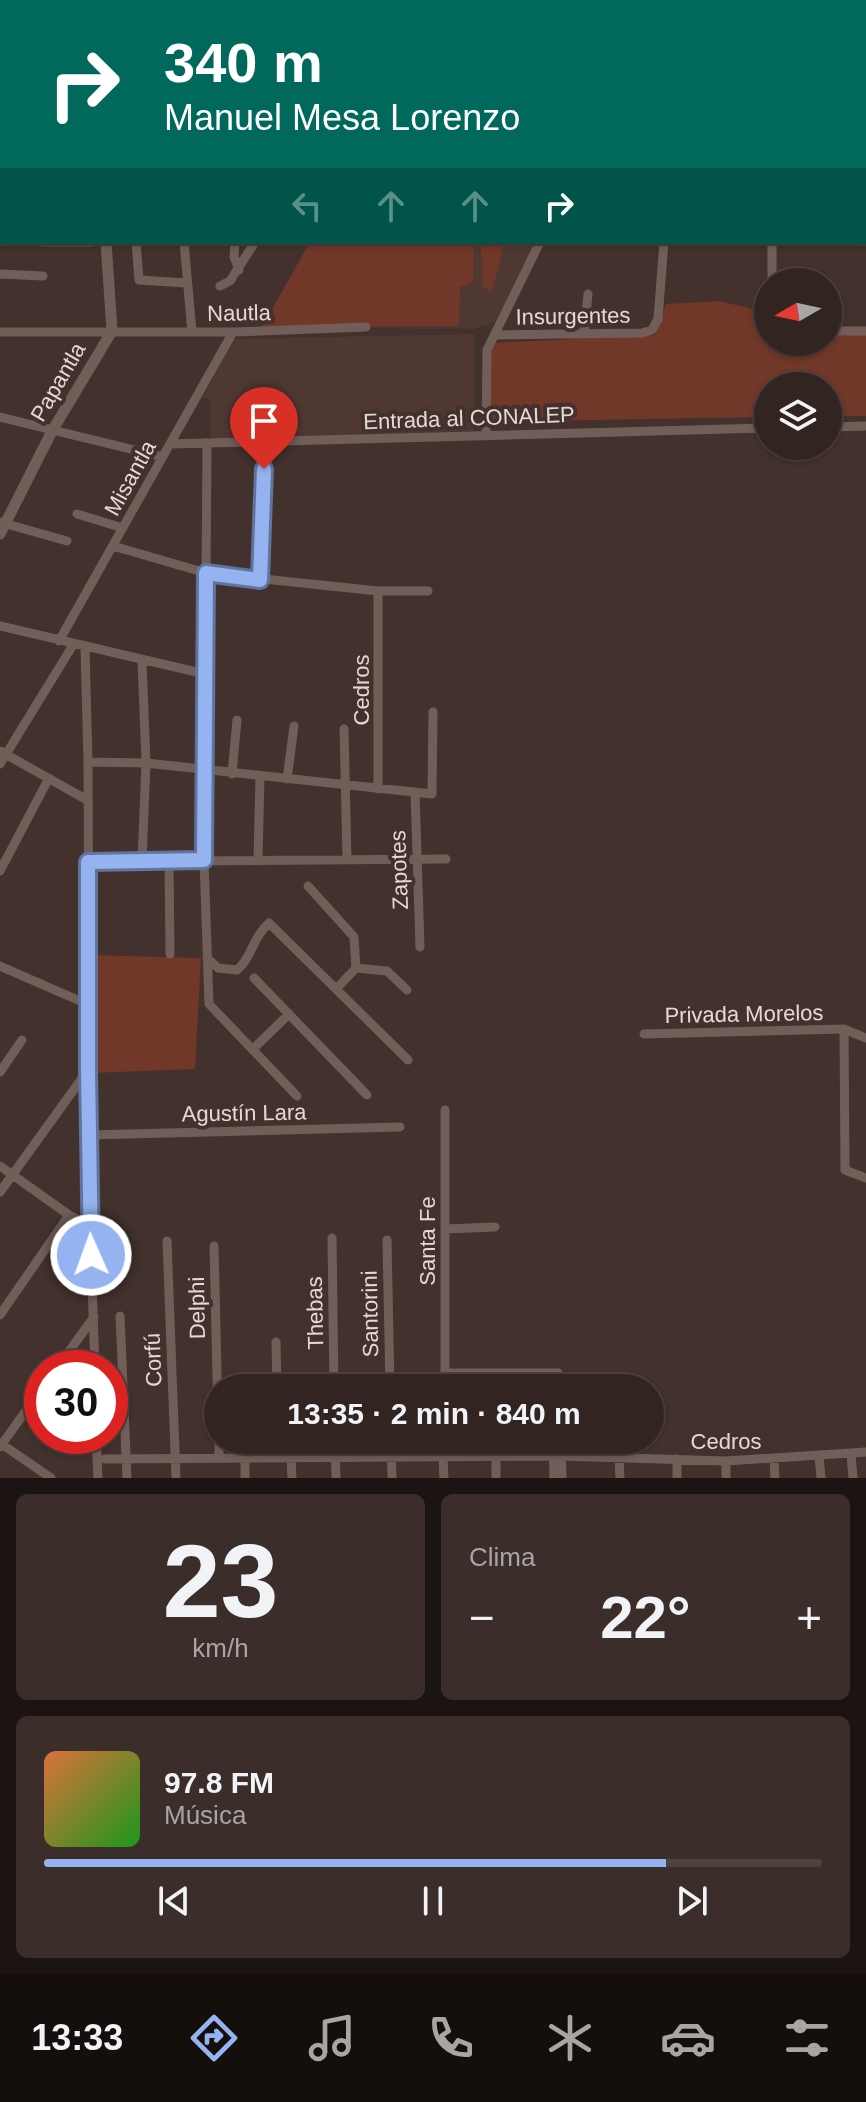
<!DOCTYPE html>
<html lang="es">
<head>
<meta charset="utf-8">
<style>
  :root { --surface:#322521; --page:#3a2d2a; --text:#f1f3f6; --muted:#a8a5a5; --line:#4d423f; --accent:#95b2f1 }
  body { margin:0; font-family:Helvetica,sans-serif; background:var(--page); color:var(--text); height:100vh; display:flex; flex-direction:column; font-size:30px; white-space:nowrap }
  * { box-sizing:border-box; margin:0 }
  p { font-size:26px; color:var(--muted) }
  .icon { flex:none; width:44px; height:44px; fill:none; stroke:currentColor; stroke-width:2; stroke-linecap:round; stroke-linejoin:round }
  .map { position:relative; height:1478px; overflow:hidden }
  .side { display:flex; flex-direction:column; gap:16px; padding:16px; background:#1c1412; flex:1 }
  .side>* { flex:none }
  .hud { position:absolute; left:0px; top:0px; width:866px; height:244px; box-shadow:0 2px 6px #0004,0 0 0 2px var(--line); background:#00695c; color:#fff; overflow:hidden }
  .needle { width:52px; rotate:261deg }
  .tools { position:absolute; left:754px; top:268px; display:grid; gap:16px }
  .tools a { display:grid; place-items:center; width:88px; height:88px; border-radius:50%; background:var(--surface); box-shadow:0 2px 6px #0004,0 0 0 2px var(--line); font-size:40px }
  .speed { position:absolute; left:24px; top:1350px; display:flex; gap:16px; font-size:40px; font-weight:700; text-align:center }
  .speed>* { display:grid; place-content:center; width:104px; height:104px; border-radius:50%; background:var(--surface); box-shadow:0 2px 6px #0004,0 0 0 2px var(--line); line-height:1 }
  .speed .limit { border:12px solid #d22; background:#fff; color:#111 }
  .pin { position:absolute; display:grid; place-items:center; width:68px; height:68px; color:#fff; margin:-82px -34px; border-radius:50% 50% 50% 0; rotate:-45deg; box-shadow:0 0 8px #0007 }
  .pin .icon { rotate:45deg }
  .me { position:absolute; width:88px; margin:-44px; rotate:358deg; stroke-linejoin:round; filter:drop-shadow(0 0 6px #0008) }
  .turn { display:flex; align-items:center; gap:28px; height:168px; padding:0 32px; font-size:36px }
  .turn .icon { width:104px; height:104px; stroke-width:2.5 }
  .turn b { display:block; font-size:56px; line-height:68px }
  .lanes { display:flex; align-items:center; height:76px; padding:0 32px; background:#0003; justify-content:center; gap:40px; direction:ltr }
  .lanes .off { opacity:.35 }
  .big { font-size:60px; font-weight:800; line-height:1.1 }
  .side .widget { flex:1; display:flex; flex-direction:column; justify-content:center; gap:12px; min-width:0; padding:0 28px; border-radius:12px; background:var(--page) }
  .side .dial { align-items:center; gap:0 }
  .dial b { font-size:104px; line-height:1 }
  .song { display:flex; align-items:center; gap:24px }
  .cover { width:96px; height:96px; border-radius:12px; background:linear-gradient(135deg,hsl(20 70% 55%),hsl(120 70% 35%)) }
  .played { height:8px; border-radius:4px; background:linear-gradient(90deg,var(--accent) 80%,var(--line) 80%) }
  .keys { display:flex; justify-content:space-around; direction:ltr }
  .heat { display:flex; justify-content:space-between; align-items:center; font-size:44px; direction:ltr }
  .side .tiles { flex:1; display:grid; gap:16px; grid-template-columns:1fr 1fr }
  .widget:last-child { grid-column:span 2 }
  .trip { position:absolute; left:204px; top:1374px; width:460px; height:80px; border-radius:40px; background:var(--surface); box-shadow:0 2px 6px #0004,0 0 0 2px var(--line); font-weight:800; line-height:80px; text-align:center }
  .menu { display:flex; height:128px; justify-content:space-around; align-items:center; background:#140f0d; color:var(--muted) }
  .menu .icon { width:56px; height:56px }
  .menu .selected { color:var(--accent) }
  .menu b { font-size:36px; color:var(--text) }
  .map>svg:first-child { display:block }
  .built { fill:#503832 }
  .green { fill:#713728 }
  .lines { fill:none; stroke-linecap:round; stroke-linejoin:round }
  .stream { stroke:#af624e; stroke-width:2 }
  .minor { stroke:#725e59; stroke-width:9 }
  .tertiary { stroke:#725e59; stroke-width:11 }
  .route-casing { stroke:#61749d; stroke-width:20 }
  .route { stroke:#95b2f1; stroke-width:14 }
  .labels { text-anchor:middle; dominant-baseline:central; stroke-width:8; stroke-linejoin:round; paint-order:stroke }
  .street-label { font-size:22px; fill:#e4d9d5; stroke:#42312c }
</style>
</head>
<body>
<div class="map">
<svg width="866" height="1478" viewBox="0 0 866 1478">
  <rect width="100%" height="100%" fill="#42312c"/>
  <!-- built -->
  <path class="built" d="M 441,0 L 647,0 L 440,2 Z
    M 310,242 L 536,242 L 497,321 L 473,329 L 262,327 Z
    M 474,334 L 474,431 L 211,440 L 211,399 L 203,398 L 233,339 Z"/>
  <!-- green -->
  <path class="green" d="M 310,242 L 474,242 L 473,283 L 460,287 L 459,326 L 262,327 Z
    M 481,242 L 504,242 L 492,292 L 483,287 Z
    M 719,301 L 766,312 L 768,342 L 828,342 L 828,335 L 866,334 L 866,416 L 828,416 L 828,386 L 768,386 L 768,417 L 483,422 L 491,343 L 655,335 L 666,304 Z
    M 94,955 L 201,958 L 195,1069 L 92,1073 Z"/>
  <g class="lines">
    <!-- stream -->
    <path class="stream" d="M 126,2 L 128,0
      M 0,166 L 2,164"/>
    <!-- minor -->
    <path class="minor" d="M 281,0 L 282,2
      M 412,2 L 415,0
      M 653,2 L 654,0
      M 0,63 L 2,62
      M 0,225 L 2,223
      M 864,225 L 866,225
      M 43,242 L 93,242
      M 136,242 L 139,280 L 186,283
      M 184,242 L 192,332
      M 235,242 L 234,257 L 239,270
      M 772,242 L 772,282
      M 0,274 L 43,276
      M 220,286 L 230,281 L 255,242
      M 828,331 L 866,331
      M 0,332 L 233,332 L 366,327
      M 584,334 L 588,294
      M 494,335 L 642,333 L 652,330 L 658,319 L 664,242
      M 0,417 L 163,457
      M 828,427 L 866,426
      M 486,436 L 487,350 L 540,242
      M 207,443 L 204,860 L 209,1004 L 297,1096
      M 170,444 L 768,428
      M 77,514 L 123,528
      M 0,522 L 67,541
      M 113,546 L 206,573 L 378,591 L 428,591
      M 260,580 L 265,442
      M 378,591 L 378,789
      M 0,626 L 205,674
      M 59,641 L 233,332
      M 85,648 L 88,762 L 90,1225 L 95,1368
      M 142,661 L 146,763 L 142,861
      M 344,729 L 347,860
      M 0,751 L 87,800
      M 88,762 L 146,763 L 432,794 L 433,712
      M 0,764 L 73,645
      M 232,774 L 237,720
      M 287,779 L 294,726
      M 415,792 L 420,947
      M 258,860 L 260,776
      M 169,861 L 170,954
      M 88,862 L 446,859
      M 0,871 L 49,778
      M 308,886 L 354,937 L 356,968 L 387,971 L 407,990
      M 207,958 L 218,968 L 237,970 C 252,958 252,938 269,923 L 408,1060
      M 0,966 L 87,1004
      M 254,978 L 367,1095
      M 336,989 L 356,968
      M 844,1029 L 845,1170 L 866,1178
      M 644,1034 L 844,1029 L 866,1038
      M 253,1049 L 289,1014
      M 0,1072 L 22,1040
      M 445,1110 L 445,1373 L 558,1373 L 559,1388
      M 89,1135 L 400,1127
      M 0,1166 L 69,1215 L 90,1225
      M 0,1192 L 88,1070
      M 445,1229 L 495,1227
      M 332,1238 L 334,1388
      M 387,1240 L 390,1388
      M 167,1241 L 176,1478
      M 214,1246 L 218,1418
      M 0,1315 L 69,1215
      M 120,1316 L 127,1478
      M 276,1342 L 277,1388
      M 57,1368 L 94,1317
      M 551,1373 L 552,1388
      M 96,1436 L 98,1478
      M 219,1440 L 219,1458
      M 278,1440 L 279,1458
      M 335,1440 L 336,1478
      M 391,1440 L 392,1478
      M 553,1440 L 554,1478
      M 561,1440 L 562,1478
      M 0,1443 L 51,1478
      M 0,1447 L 42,1388
      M 851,1454 L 853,1478
      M 496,1456 L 496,1478
      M 819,1456 L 821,1478
      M 443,1457 L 444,1478
      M 245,1458 L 245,1478
      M 291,1458 L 292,1478
      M 619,1458 L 620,1478
      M 105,1459 L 561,1456 L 726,1461 L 866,1452
      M 677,1459 L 677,1478
      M 774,1459 L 775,1478
      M 726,1461 L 726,1478"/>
    <!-- tertiary -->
    <path class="tertiary" d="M 174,0 L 175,2
      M 0,534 L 52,431 L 112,331 L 106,242"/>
  </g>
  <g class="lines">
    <!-- route casing -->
    <g class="route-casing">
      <path id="route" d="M 91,1255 L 88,1070 L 88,862 L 204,860 L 206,573 L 260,580 L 264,469"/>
    </g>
    <!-- route -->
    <use href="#route" class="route"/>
  </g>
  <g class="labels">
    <!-- street labels -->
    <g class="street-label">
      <text transform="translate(239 313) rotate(-1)">Nautla</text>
      <text transform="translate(573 316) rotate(-1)">Insurgentes</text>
      <text transform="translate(58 382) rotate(-60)">Papantla</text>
      <text transform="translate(469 418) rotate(-2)">Entrada al CONALEP</text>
      <text transform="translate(130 478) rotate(-61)">Misantla</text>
      <text transform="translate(361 690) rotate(-90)">Cedros</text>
      <text transform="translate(399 870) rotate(-92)">Zapotes</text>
      <text transform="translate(744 1014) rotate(-1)">Privada Morelos</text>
      <text transform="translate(244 1113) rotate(-1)">Agustín Lara</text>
      <text transform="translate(427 1241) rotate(-90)">Santa Fe</text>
      <text transform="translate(197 1308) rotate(-91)">Delphi</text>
      <text transform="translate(315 1313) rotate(-91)">Thebas</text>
      <text transform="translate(370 1314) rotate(-91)">Santorini</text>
      <text transform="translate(153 1360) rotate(-92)">Corfú</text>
      <text x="726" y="1441">Cedros</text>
    </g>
  </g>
</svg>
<div class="tools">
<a><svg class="needle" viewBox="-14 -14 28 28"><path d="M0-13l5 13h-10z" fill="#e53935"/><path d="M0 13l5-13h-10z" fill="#a8a5a5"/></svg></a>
<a><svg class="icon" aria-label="layers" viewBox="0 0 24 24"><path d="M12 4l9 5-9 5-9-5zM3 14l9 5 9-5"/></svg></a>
</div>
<div class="speed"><div class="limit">30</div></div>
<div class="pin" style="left:264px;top:469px;background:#d93025"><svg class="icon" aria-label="arrive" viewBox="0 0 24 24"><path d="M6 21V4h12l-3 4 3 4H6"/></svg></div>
<svg class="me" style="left:91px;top:1255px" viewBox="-20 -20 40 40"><circle r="17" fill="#95b2f1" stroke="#fff" stroke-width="3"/><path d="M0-11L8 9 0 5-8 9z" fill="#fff"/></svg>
<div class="trip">13:35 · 2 min · 840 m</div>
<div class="hud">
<div class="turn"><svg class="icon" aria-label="right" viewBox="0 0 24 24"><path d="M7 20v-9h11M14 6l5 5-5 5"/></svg><div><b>340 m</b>Manuel Mesa Lorenzo</div></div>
<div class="lanes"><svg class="icon off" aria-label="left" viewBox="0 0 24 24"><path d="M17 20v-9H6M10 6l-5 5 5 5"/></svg><svg class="icon off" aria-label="ahead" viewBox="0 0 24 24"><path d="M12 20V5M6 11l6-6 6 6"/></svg><svg class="icon off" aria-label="ahead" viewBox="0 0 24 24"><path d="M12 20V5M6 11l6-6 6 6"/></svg><svg class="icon" aria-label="right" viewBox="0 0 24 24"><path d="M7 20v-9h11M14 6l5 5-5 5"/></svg></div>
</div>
</div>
<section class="side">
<div class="tiles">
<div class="widget dial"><b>23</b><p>km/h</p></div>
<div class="widget"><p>Clima</p>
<div class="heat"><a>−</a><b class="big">22°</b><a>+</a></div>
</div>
<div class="widget">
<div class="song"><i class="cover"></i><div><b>97.8 FM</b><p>Música</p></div></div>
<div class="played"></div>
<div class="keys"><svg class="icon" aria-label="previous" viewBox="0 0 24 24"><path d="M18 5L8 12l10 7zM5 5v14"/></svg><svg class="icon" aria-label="pause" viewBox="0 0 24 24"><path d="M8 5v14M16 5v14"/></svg><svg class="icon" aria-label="next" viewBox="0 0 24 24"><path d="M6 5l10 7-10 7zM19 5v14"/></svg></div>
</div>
</div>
</section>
<nav class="menu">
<b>13:33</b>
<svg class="icon selected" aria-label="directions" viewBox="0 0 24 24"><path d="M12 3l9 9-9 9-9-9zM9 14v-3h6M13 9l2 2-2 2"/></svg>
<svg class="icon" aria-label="music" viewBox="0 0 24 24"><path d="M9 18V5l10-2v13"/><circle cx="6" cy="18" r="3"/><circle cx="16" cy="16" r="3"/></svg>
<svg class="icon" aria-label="phone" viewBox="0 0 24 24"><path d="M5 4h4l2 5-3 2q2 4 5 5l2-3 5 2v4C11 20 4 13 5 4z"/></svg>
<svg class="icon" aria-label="climate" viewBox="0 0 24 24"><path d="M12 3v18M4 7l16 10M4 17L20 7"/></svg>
<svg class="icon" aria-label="car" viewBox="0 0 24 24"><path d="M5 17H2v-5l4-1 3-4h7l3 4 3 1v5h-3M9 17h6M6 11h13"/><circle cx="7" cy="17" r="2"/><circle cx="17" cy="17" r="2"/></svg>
<svg class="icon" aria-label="filters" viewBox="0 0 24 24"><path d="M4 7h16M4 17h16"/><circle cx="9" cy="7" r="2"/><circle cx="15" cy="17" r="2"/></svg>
</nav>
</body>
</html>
